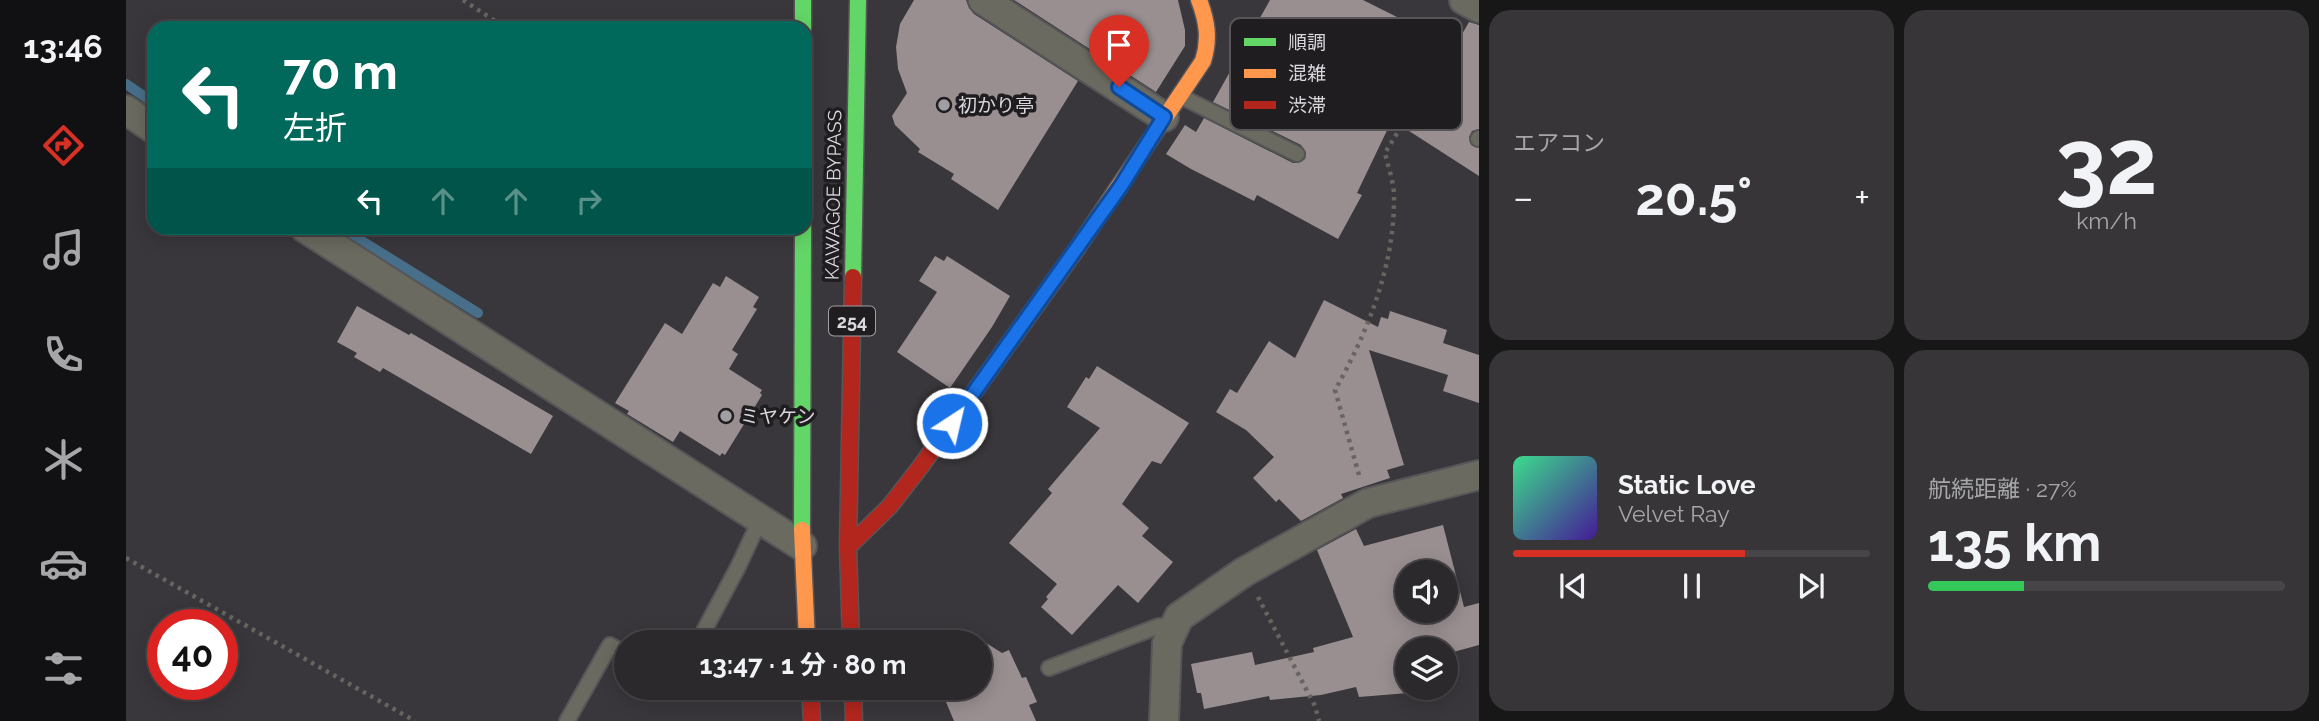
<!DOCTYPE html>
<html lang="ja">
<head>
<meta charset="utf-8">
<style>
  :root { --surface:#2b292c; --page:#373538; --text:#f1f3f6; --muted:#a6a6a9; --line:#474548; --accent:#d93025 }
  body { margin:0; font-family:Raleway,"Noto Sans JP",sans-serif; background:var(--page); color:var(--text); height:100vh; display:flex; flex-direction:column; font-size:26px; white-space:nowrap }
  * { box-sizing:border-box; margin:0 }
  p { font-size:23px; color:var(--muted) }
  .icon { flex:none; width:38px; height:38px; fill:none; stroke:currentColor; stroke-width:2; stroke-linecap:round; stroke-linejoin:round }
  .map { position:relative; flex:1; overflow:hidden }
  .details { display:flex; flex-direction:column; gap:10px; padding:10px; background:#181718; width:840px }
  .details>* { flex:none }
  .hud { position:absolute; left:21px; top:21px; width:665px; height:214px; border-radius:21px; box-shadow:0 4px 18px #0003,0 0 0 2px var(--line); background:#00695c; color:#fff; overflow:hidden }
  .tools { position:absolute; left:1269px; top:560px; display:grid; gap:14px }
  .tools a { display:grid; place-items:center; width:63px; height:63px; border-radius:50%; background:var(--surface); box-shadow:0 4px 18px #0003,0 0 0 2px var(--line); font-size:35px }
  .speed { position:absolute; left:21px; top:609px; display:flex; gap:14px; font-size:35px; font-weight:700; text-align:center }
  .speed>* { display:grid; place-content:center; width:91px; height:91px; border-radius:50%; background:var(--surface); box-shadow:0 4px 18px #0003,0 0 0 2px var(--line); line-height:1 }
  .speed .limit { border:10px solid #d22; background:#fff; color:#111 }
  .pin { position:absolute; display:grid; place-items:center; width:60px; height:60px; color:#fff; margin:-72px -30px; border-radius:50% 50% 50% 0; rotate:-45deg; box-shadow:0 0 7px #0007 }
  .pin .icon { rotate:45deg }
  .me { position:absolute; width:77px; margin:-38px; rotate:35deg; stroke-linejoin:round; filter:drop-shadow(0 0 5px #0008) }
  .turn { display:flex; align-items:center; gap:24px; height:147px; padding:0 21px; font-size:32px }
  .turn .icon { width:91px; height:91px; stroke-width:2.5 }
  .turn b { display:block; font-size:49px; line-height:60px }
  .lanes { display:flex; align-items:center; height:66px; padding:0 21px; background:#0003; justify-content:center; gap:35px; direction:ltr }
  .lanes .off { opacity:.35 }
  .big { font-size:52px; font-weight:700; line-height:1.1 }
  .details .tile { flex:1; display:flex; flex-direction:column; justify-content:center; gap:10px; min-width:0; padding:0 24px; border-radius:21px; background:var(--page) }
  .details .dial { align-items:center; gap:0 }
  .dial b { font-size:91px; line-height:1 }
  .song { display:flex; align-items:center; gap:21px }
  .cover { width:84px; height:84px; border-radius:10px; background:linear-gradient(135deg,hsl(150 70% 55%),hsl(260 70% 35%)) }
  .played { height:7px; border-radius:4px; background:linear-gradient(90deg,var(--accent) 65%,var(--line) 65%) }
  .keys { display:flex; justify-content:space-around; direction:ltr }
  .heat { display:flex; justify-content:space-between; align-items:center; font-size:38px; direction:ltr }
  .charge { height:10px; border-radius:5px; background:linear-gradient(90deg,#34c759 27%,var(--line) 0) }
  .details .tiles { flex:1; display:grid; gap:10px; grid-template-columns:repeat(2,1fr) }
  .trip { position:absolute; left:488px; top:630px; width:378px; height:70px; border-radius:35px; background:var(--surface); box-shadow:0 4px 18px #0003,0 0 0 2px var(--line); font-weight:700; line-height:70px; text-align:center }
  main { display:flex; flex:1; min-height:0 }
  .dock { display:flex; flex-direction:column; width:126px; justify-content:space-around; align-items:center; background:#111012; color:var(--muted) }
  .dock .icon { width:49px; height:49px }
  .dock .current { color:var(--accent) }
  .dock b { font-size:32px; color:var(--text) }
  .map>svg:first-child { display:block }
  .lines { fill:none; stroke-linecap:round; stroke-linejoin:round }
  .stream { stroke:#486f8a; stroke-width:10 }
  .building { fill:#998f90; fill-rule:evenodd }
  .lane-casing { stroke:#565557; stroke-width:18 }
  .street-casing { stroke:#565557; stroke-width:32 }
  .fast-casing { stroke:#565557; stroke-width:19 }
  .slow-casing { stroke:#565557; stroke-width:19 }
  .jam-casing { stroke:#565557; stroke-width:19 }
  .path { stroke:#676560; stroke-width:4.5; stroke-dasharray:3.5 5; stroke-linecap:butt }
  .lane { stroke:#6b6a60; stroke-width:14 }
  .street { stroke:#6b6a60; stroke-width:28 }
  .fast { stroke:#63d668; stroke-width:16 }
  .slow { stroke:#ff974d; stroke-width:16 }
  .jam { stroke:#b3261e; stroke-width:16 }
  .route-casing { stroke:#114b97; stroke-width:18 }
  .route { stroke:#1a73e8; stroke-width:12 }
  .poi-dot { fill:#a29fa4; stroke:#201d21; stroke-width:2.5 }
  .labels { text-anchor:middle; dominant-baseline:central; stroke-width:7; stroke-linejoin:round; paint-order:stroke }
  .shield { fill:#201d21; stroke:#a29fa5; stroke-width:2 }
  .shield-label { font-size:18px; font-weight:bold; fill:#dad7dd }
  .poi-label { font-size:19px; fill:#dad7dd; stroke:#201d21; text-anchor:start }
  .street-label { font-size:19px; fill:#dad7dd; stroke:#201d21 }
  .key { fill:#201d21; stroke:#585559; stroke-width:2 }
  .key-label { font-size:19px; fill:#dad7dd }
</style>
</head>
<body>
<main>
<nav class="dock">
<b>13:46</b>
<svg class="icon current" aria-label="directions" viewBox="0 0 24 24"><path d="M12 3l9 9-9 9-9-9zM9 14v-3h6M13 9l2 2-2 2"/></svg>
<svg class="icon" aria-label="music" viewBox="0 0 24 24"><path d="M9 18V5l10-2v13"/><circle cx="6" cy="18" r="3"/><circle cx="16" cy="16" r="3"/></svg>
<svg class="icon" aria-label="phone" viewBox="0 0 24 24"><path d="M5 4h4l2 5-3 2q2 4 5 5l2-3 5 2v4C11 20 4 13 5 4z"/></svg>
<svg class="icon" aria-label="climate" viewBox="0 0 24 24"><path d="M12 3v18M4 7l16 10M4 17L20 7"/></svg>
<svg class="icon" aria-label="car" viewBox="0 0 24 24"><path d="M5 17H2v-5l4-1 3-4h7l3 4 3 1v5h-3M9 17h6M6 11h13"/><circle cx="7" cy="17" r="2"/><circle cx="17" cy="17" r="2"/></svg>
<svg class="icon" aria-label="filters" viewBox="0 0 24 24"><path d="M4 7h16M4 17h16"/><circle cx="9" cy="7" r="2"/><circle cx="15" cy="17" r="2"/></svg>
</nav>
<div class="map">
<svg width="1353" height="721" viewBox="0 0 1353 721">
  <rect width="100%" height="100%" fill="#39373b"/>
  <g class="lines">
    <!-- stream -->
    <path class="stream" d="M 0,84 L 28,103
      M 215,228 L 352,313"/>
  </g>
  <!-- building -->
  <path class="building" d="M 788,0 L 840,0 L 843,8 L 848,14 L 952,81 L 872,210 L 825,179 L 828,174 L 792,152 L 794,149 L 769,125 L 766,116 L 781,93 L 772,69 L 770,47 L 774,24 Z
    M 888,0 L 1052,0 L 1059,30 L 1059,46 L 1030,92 Z
    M 1144,0 L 1237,0 L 1275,19 L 1271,26 L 1326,52 L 1343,22 L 1353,25 L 1353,129 L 1346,131 L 1343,137 L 1345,145 L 1353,148 L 1353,176 L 1266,120 L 1231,193 L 1236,195 L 1212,239 L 1131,195 L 1128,201 L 1065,169 L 1040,154 L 1059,125 L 1070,132 L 1078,118 L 1167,163 L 1172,163 L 1179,159 L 1180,153 L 1175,145 L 1087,102 Z
    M 809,256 L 818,261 L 821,256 L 884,296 L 866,327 L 824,388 L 771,352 L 811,292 L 793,281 Z
    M 600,276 L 633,297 L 627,307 L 631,309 L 606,350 L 612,354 L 603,369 L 636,390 L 634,393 L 636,395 L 599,455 L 596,453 L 594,456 L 554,431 L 547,442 L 501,414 L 503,411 L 489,403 L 539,323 L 556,334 L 587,283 L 594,287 Z
    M 1198,300 L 1252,327 L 1255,317 L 1262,319 L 1264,311 L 1321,330 L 1317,343 L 1353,355 L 1353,403 L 1317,391 L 1322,375 L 1243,350 L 1278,465 L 1261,470 L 1264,478 L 1215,494 L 1217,498 L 1175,521 L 1153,499 L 1150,502 L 1127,478 L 1148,457 L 1120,430 L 1090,412 L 1104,389 L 1111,393 L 1143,341 L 1169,358 Z
    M 231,306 L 283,335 L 285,333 L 427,416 L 405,454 L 257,368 L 254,372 L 228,357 L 231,353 L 211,342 Z
    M 971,366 L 1063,423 L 1035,464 L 1026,461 L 996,504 L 1023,528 L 1016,536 L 1047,562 L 1012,603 L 992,585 L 946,635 L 915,607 L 922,599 L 920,597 L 931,584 L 883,543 L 926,493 L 922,489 L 974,428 L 941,407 L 960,377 L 963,379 Z
    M 1317,525 L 1338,607 L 1353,603 L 1353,645 L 1320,654 L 1320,649 L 1281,649 L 1281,664 L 1275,665 L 1282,693 L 1233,697 L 1230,687 L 1195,695 L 1144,700 L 1143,696 L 1078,709 L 1075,693 L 1071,693 L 1065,664 L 1126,652 L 1129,665 L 1188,652 L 1187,648 L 1227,637 L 1191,550 L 1230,529 L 1238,546 ZM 1281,572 L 1320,572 L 1320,611 L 1281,611 Z
    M 831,633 L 835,641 L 849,636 L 876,653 L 883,650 L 896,678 L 900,677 L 911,702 L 903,705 L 910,721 L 828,721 L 814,688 L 854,688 L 854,642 L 808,642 Z"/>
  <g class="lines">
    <!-- lane casing -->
    <g class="lane-casing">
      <path id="lane" d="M 1056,97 L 1171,154
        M 1352,139 L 1353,138
        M 572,642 L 612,567 L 634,520
        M 923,668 L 1033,626 L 1048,628
        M 441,721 L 484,645 L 500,654"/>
    </g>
    <!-- street casing -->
    <g class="street-casing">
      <path id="street" d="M 857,0 L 1038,117
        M 1338,0 L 1353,8
        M 0,110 L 28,129
        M 179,228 L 676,546
        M 1038,721 L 1041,643 L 1053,617 L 1118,572 L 1242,503 L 1353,475"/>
    </g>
    <!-- fast casing -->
    <g class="fast-casing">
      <path id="fast" d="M 677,0 L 677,28
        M 727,277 L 732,0
        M 676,530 L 677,228"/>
    </g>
    <!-- slow casing -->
    <g class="slow-casing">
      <path id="slow" d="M 950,250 L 1077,61 C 1084,39 1081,21 1073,0
        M 676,530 L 681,642"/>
    </g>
    <!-- jam casing -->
    <g class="jam-casing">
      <path id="jam" d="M 722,547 L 764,506 L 795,466 L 950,250
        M 725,642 L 722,547 L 727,277
        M 684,688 L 686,721
        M 727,688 L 728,721"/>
    </g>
    <!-- path -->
    <path class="path" d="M 337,0 L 380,28
      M 1233,475 L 1209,390 C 1242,332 1269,264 1268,196 C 1268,182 1262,167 1259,153 L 1311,68 L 1331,29
      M 0,558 L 289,721
      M 1132,597 L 1189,706 L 1193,721"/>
    <!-- lane -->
    <use href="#lane" class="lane"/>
    <!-- street -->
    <use href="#street" class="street"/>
    <!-- fast -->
    <use href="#fast" class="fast"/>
    <!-- slow -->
    <use href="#slow" class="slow"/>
    <!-- jam -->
    <use href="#jam" class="jam"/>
  </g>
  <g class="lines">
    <!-- route casing -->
    <g class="route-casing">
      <path id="route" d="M 826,423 L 995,186 L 1038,117 L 993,87"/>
    </g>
    <!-- route -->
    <use href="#route" class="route"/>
  </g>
  <!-- markers -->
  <g class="poi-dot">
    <circle cx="818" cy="105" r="7"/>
    <circle cx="600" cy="416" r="7"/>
  </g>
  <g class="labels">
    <!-- shield labels -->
    <rect class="shield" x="703" y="306.5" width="46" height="29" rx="5"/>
    <g class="shield-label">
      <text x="726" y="321">254</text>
    </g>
    <!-- poi labels -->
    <g class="poi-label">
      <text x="832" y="105">初かり亭</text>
      <text x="614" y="416">ミヤケン</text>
    </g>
    <!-- street labels -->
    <g class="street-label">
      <text transform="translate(707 195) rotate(-89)">KAWAGOE BYPASS</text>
    </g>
  </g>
  <!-- legend -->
  <rect x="1104" y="18" width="232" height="112" rx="10" class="key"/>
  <rect x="1118" y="38" width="32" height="8" fill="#63d668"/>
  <rect x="1118" y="69" width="32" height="9" fill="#ff974d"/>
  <rect x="1118" y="101" width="32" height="8" fill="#b3261e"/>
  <g class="key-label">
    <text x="1162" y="49">順調</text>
    <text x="1162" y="80">混雑</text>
    <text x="1162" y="112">渋滞</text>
  </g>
</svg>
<div class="tools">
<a><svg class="icon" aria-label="sound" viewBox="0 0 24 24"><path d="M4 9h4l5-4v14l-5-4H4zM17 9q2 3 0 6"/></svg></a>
<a><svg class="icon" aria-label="layers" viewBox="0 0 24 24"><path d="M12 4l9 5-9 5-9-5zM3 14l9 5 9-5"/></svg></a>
</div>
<div class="speed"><div class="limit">40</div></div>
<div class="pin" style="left:993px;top:87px;background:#d93025"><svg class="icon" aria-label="arrive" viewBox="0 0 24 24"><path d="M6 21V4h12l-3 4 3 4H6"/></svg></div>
<svg class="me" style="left:826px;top:423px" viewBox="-20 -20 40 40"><circle r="17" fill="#1a73e8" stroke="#fff" stroke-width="3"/><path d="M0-11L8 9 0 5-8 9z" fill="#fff"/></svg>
<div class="trip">13:47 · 1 分 · 80 m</div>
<div class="hud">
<div class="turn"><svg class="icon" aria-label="left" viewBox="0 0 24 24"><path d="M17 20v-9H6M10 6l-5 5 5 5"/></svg><div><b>70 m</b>左折</div></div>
<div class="lanes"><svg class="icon" aria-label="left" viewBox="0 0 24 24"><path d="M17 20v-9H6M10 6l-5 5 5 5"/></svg><svg class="icon off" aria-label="ahead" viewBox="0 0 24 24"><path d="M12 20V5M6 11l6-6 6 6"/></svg><svg class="icon off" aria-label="ahead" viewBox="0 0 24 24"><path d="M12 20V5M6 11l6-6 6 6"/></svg><svg class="icon off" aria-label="right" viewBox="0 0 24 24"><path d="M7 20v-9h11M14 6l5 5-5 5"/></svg></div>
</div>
</div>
<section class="details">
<div class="tiles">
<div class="tile"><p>エアコン</p>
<div class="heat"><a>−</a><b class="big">20.5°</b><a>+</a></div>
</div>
<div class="tile dial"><b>32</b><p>km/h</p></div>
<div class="tile">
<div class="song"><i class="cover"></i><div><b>Static Love</b><p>Velvet Ray</p></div></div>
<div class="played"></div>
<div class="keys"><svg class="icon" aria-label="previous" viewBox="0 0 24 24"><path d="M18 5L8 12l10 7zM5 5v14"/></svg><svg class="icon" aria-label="pause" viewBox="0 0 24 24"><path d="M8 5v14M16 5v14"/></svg><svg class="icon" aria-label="next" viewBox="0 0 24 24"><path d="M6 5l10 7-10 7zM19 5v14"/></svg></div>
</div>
<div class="tile"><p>航続距離 · 27%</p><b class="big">135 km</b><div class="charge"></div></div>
</div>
</section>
</main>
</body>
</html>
